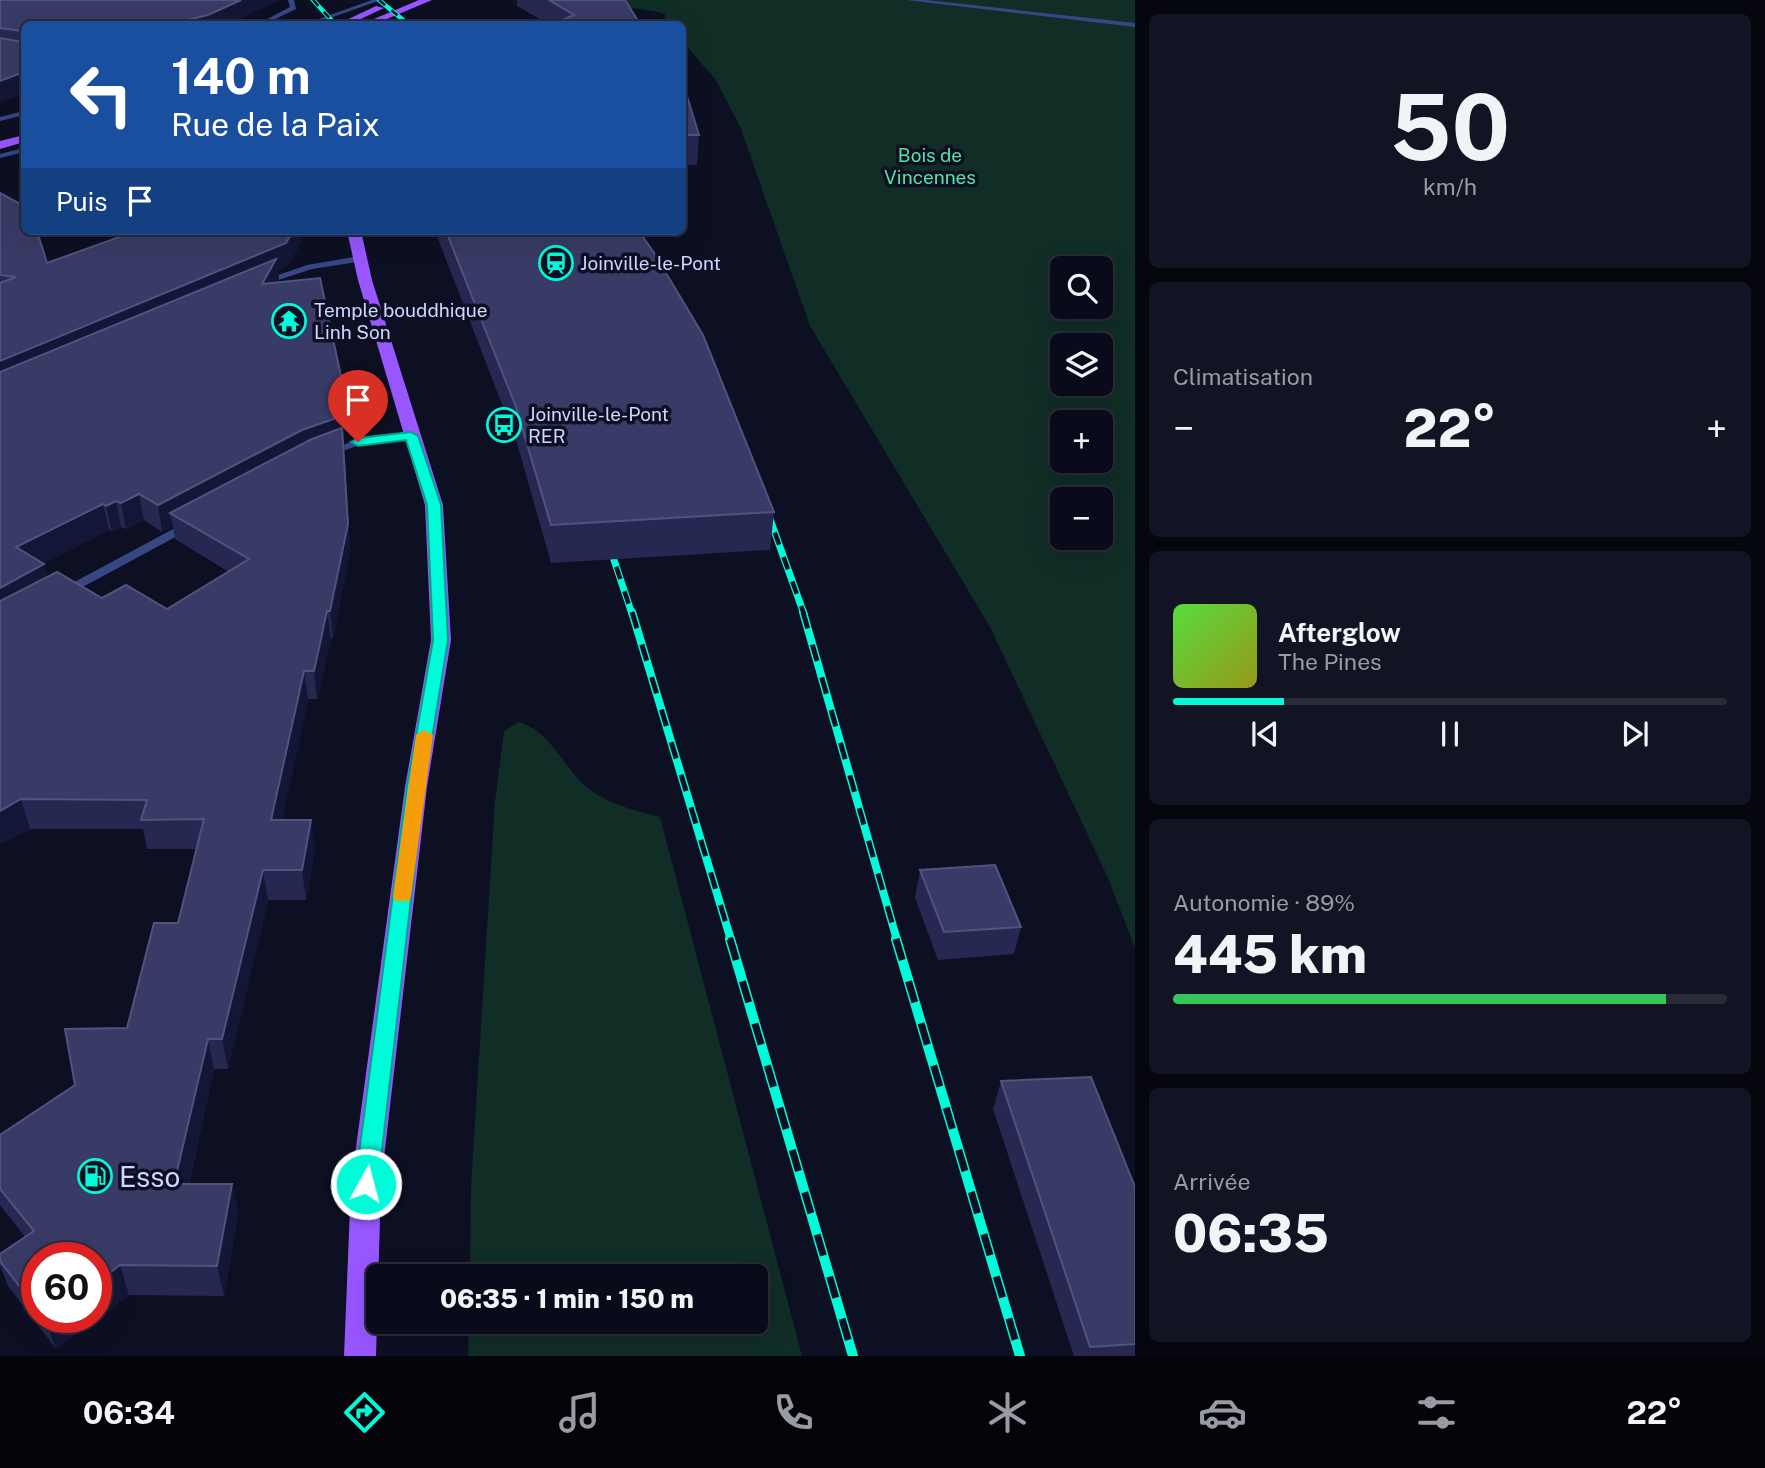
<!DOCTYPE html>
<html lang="fr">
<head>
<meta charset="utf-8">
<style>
  :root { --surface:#0a0b1a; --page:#131423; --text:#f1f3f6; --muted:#999ba2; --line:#2a2b39; --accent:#00fbd8 }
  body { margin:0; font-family:"Public Sans",sans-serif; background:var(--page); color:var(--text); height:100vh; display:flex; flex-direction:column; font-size:26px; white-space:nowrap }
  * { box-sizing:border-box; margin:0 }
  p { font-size:23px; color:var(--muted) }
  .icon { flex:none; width:38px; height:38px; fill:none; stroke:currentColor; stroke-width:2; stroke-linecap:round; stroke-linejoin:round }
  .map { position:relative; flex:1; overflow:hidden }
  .side { display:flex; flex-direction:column; gap:14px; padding:14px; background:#06060e; width:630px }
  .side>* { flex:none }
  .banner { position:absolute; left:21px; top:21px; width:665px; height:214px; border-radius:10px; box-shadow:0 7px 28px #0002,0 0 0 2px var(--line); background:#1a4fa0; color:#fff; overflow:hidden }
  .tools { position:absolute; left:1050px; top:256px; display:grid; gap:14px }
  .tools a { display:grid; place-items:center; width:63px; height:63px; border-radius:10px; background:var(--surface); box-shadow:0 7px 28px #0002,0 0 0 2px var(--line); font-size:35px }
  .speed { position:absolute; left:21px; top:1242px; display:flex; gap:14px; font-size:35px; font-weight:700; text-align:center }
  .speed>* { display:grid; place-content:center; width:91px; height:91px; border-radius:50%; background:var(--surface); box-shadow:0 7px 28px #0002,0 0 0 2px var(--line); line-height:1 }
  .speed .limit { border:10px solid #d22; background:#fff; color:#111 }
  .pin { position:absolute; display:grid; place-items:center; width:60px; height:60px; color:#fff; margin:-72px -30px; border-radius:50% 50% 50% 0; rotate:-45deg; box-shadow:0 0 7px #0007 }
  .pin .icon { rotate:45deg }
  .me { position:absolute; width:77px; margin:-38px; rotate:7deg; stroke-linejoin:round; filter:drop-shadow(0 0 5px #0008) }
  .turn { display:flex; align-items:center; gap:24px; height:147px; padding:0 35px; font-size:32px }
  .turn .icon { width:91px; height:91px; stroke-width:2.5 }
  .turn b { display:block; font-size:49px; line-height:60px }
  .then { display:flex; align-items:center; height:66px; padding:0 35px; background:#0003; gap:14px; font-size:26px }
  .big { font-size:52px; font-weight:800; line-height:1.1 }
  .side .widget { flex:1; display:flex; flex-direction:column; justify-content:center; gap:10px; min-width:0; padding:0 24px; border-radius:10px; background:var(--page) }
  .side .dial { align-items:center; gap:0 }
  .dial b { font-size:91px; line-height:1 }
  .song { display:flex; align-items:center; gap:21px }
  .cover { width:84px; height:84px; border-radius:10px; background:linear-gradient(135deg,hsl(110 70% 55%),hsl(60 70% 35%)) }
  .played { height:7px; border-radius:4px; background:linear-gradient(90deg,var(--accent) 20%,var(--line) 20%) }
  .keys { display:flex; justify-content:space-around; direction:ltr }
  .heat { display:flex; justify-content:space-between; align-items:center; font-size:38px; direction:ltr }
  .charge { height:10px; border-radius:5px; background:linear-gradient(90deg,#34c759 89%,var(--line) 0) }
  .trip { position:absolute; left:366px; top:1264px; width:402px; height:70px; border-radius:10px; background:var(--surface); box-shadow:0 7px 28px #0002,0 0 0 2px var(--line); font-weight:800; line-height:70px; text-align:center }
  .menu { display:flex; height:112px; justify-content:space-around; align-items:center; background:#04040a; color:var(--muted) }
  .menu .icon { width:49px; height:49px }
  .menu .current { color:var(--accent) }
  .menu b { font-size:32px; color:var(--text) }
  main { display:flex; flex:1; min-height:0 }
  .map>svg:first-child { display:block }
  .green { fill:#102d26; fill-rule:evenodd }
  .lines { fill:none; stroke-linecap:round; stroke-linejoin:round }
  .minor { fill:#374783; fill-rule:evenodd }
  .tertiary { fill:#374783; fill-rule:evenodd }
  .primary { fill:#9857ff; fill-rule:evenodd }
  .rail-far3-casing { stroke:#00fbd8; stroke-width:4.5 }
  .rail-far2-casing { stroke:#00fbd8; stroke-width:7 }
  .rail-far1-casing { stroke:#00fbd8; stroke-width:8 }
  .rail-casing { stroke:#00fbd8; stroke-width:10 }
  .rail-far3 { stroke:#0d0f23; stroke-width:2.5; stroke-dasharray:8; stroke-linecap:butt }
  .rail-far2 { stroke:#0d0f23; stroke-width:4.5; stroke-dasharray:13; stroke-linecap:butt }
  .rail-far1 { stroke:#0d0f23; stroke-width:5; stroke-dasharray:17; stroke-linecap:butt }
  .rail { stroke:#0d0f23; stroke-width:7; stroke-dasharray:22; stroke-linecap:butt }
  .wall { fill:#262852; fill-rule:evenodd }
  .shaded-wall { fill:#141637 }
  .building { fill:#383b65; stroke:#50537d; stroke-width:2 }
  .route { fill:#00fbd8; stroke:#00a38c; stroke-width:2 }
  .slow { fill:#f59e0b }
  .labels { text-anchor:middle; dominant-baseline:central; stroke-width:7; stroke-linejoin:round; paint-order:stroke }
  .far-park-label { font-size:19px; fill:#59e29f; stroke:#0d0f23 }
  .far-poi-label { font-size:19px; fill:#d0d6ff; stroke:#0d0f23; text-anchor:start }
  .near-poi-label { font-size:28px; fill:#d0d6ff; stroke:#0d0f23; text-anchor:start }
</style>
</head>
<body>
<main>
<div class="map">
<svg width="1135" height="1356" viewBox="0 0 1135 1356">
  <rect width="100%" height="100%" fill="#0d0f23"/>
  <!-- green -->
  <path class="green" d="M 595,0 L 1135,0 L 1135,948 L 1108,878 L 990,627 L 810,326 L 741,129 L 716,80 L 683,42 L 682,24 L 666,24 L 665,14 C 642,7 617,9 595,0 ZM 1062,268 L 1101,268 L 1101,306 L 1062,306 ZM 1062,345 L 1101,345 L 1101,383 L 1062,383 ZM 1062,422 L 1101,422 L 1101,460 L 1062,460 ZM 1062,499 L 1101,499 L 1101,537 L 1062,537 Z
    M 518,722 C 552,730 565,773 593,792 C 612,805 638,811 660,817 L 802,1356 L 468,1356 L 469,1321 L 756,1321 L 756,1276 L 470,1276 L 471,1186 L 495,801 L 504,731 Z"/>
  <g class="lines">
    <!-- minor -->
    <path class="minor" d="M 288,0 L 294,0 L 296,9 L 265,24 L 258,24 L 290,7 Z
      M 360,256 L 363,257 L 363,261 L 312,269 L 263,285 L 258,282 L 307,265 Z
      M 412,433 L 416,434 L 416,438 L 360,445 L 328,456 L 322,453 L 358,439 Z
      M 188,521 L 192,522 L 194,525 L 192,528 L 66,596 L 61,597 L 54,593 Z"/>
    <!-- tertiary -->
    <path class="tertiary" d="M 372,0 L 381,0 L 313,24 L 305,24 Z
      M 906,0 L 926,0 L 1135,23 L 1135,27 Z
      M 24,111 L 24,115 L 0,121 L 0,117 Z
      M 24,148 L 24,152 L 0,158 L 0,154 Z"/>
    <!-- primary -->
    <path class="primary" d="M 419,0 L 432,0 L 375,24 L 362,24 Z
      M 376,6 L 384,8 L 350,24 L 338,24 Z
      M 24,135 L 24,142 L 0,149 L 0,141 Z
      M 347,231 L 361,231 L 372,280 L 443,505 L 451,640 L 427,787 L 381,1184 L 376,1356 L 344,1356 L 351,1184 L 405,787 L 431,640 L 425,505 L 358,280 Z"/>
    <!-- rail-far3 casing -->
    <g class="rail-far3-casing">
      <path id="rail-far3" d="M 313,0 L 335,24
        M 379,0 L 408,24"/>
    </g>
    <!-- rail-far2 casing -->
    <g class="rail-far2-casing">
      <path id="rail-far2" d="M 766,508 L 804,614
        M 608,542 L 632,614"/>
    </g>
    <!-- rail-far1 casing -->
    <g class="rail-far1-casing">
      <path id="rail-far1" d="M 632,612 L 731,940
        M 803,612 L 897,940"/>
    </g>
    <!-- rail casing -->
    <g class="rail-casing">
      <path id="rail" d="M 730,939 L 853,1356
        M 896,939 L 1020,1356"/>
    </g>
    <!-- rail-far3 -->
    <use href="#rail-far3" class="rail-far3"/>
    <!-- rail-far2 -->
    <use href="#rail-far2" class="rail-far2"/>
    <!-- rail-far1 -->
    <use href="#rail-far1" class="rail-far1"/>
    <!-- rail -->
    <use href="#rail" class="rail"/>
  </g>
  <!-- wall -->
  <path class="wall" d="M 0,0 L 279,0 L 228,24 L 24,24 L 24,93 L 0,102 Z
    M 517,0 L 625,0 L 640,24 L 548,24 L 517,6 Z
    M 682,80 L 699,135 L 697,165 L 682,165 Z
    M 0,193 L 47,263 L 302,241 L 288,265 L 278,270 L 279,282 L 347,420 L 343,425 L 350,550 L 333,638 L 331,638 L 317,699 L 308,699 L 282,820 L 315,849 L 306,900 L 268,900 L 228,1069 L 214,1069 L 189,1184 L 232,1184 L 238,1214 L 224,1296 L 129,1295 L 56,1349 L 8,1286 L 0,1265 L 0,1254 L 25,1237 L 0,1205 L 0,1135 L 75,1085 L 127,1028 L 178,923 L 196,849 L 147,849 L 143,829 L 30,829 L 0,844 ZM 144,520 L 162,532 L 173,526 L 175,539 L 229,572 L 167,609 L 102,598 L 47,577 L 44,563 L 109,530 L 112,532 L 121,527 L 126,529 ZM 37,1258 L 96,1318 L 37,1318 Z
    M 435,231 L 639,231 L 774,512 L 770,550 L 551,563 L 517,443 Z
    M 920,870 L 1021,927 L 1014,954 L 938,960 L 915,898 Z
    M 1001,1081 L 1135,1187 L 1135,1356 L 1074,1356 L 993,1109 Z"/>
  <!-- shaded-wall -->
  <path class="shaded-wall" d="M 241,0 L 279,0 L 228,24 L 166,24 Z
    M 24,72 L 24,93 L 0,102 L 0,81 Z
    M 293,231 L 301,231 L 302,241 L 288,265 L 278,270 L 279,282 L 265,307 L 0,388 L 0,361 Z
    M 345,395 L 347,420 L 343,425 L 344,442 L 350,550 L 333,638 L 330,611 L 348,524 L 170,513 L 173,526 L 162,532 L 158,505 L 302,430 L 341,400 Z
    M 139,494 L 144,520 L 126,529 L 121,503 Z
    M 116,501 L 121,527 L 112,532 L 106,506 Z
    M 103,504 L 109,530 L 23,574 L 16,547 Z
    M 44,564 L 51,591 L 0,620 L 0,588 Z
    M 327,611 L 331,638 L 317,699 L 314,671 Z
    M 304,671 L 308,699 L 276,849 L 271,820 Z
    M 21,799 L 30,829 L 0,844 L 0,811 Z
    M 311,820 L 315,849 L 306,900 L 302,870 Z
    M 263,870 L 268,900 L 228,1069 L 222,1039 Z
    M 208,1039 L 214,1069 L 182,1214 L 174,1184 Z
    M 232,1184 L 238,1214 L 224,1296 L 217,1266 Z
    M 120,1265 L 129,1295 L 56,1349 L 45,1320 L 48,1318 L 96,1318 L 96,1283 Z"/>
  <!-- building -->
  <path class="building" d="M 0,0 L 241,0 L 208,15 L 176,23 L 166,24 L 24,24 L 24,72 L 0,81 L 0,38 L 22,42 L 21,31 L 0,28 Z
    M 549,0 L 625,0 L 640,24 L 553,24 L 574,15 Z
    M 682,80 L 699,135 L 682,135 Z
    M 0,193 L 24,206 L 24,231 L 37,231 L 47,263 L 136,231 L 293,231 L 286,243 L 0,361 L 0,283 L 16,277 L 0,275 Z
    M 446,231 L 639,231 L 654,253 L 703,335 L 774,512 L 551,525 L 516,407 Z
    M 276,259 L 262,284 L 320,278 L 345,395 L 341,400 L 342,416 L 302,430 L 158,505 L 139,494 L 121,503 L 116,501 L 106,506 L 103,504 L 16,547 L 44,564 L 0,588 L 0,372 Z
    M 342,428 L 348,524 L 330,611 L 327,611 L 314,671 L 304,671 L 271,820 L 311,820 L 302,870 L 263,870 L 222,1039 L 208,1039 L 174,1184 L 232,1184 L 217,1266 L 120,1265 L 96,1283 L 96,1258 L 37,1258 L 37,1309 L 0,1261 L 0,1254 L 34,1231 L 0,1189 L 0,1135 L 75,1085 L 65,1029 L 127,1028 L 154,923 L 178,923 L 204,819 L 141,820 L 147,800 L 21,799 L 0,811 L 0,601 L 57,572 L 102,598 L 126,585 L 167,609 L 249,559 L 170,513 L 312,439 Z
    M 995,865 L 1021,927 L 944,932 L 920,870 Z
    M 1091,1077 L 1135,1187 L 1135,1344 L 1090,1347 L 1001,1081 Z"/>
  <!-- route -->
  <path class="route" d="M 411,432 L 418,436 L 441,505 L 448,640 L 424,787 L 378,1184 L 374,1191 L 366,1194 L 359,1191 L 355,1184 L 407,787 L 433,640 L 427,505 L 406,440 L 358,446 L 351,442 L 358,438 Z"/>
  <!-- slow -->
  <path class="slow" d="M 424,730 L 433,735 L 411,896 L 409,901 L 395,901 L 393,896 L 416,735 Z"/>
  <!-- icons -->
  <defs>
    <g id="station-ring" transform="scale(1.75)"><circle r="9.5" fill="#0d0f23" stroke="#00fbd8" stroke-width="1.5"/><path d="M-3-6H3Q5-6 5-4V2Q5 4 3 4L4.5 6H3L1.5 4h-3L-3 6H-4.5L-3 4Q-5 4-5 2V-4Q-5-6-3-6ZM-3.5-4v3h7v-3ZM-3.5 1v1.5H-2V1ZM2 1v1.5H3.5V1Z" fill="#00fbd8"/></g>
    <g id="temple-ring" transform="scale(1.75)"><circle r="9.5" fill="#0d0f23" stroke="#00fbd8" stroke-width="1.5"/><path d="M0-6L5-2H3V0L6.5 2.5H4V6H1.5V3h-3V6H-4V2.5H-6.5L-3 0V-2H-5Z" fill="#00fbd8"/></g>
    <g id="bus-ring" transform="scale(1.75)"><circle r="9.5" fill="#0d0f23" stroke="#00fbd8" stroke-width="1.5"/><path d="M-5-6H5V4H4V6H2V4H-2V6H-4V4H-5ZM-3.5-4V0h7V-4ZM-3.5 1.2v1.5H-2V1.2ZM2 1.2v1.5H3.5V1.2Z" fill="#00fbd8"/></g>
    <g id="fuel-ring" transform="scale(1.75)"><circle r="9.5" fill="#0d0f23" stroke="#00fbd8" stroke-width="1.5"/><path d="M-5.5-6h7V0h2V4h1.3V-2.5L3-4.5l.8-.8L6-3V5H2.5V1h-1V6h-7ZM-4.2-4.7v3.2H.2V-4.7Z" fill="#00fbd8"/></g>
  </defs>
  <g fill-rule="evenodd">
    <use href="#station-ring" x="556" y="263"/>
    <use href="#temple-ring" x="289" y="321"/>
    <use href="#bus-ring" x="504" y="425"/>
    <use href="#fuel-ring" x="95" y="1176"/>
  </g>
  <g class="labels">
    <!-- far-park labels -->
    <g class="far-park-label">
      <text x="930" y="155">Bois de<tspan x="930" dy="22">Vincennes</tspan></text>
    </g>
    <!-- far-poi labels -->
    <g class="far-poi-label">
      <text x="580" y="263">Joinville-le-Pont</text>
      <text x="314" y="310">Temple bouddhique<tspan x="314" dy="22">Linh Son</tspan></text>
      <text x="528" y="414">Joinville-le-Pont<tspan x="528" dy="22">RER</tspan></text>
    </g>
    <!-- near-poi labels -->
    <g class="near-poi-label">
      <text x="119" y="1176">Esso</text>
    </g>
  </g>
</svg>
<div class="tools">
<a><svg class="icon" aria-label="search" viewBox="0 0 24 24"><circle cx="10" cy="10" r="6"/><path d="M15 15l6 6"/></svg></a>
<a><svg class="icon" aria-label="layers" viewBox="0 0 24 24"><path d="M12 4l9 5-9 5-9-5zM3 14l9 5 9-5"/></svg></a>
<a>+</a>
<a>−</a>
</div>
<div class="speed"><div class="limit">60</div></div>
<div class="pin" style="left:358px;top:442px;background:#d93025"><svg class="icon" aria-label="arrive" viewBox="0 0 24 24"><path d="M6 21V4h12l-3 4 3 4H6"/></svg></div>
<svg class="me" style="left:366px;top:1184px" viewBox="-20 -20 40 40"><circle r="17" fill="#00fbd8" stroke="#fff" stroke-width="3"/><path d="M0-11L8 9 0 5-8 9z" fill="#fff"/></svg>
<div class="trip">06:35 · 1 min · 150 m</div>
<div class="banner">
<div class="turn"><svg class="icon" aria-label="left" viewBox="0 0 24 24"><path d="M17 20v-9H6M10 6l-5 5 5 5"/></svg><div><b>140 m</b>Rue de la Paix</div></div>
<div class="then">Puis<svg class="icon" aria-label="arrive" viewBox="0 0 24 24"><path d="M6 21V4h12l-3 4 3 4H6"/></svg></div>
</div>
</div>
<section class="side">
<div class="widget dial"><b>50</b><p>km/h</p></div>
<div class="widget"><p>Climatisation</p>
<div class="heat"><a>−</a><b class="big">22°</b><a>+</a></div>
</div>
<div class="widget">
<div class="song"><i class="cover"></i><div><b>Afterglow</b><p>The Pines</p></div></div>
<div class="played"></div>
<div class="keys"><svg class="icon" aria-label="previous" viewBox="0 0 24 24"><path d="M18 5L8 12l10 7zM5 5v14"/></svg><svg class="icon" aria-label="pause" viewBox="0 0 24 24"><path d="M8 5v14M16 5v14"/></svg><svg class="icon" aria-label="next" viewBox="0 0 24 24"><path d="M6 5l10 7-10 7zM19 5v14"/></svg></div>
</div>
<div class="widget"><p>Autonomie · 89%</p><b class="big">445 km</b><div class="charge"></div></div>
<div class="widget"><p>Arrivée</p><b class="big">06:35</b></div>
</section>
</main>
<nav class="menu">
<b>06:34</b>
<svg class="icon current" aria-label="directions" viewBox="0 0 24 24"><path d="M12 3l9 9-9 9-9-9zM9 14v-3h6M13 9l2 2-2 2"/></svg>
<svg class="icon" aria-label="music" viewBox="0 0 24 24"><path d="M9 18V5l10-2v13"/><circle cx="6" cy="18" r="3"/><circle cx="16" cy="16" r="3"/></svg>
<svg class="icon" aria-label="phone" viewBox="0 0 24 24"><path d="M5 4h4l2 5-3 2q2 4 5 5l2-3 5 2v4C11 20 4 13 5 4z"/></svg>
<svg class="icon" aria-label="climate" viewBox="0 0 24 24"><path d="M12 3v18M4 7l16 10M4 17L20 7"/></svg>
<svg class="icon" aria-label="car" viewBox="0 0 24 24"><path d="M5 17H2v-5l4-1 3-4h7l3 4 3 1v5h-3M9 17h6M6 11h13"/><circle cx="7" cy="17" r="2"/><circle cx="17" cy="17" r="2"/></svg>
<svg class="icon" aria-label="filters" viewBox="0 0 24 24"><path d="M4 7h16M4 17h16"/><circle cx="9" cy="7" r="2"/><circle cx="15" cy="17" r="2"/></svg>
<b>22°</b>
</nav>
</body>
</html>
